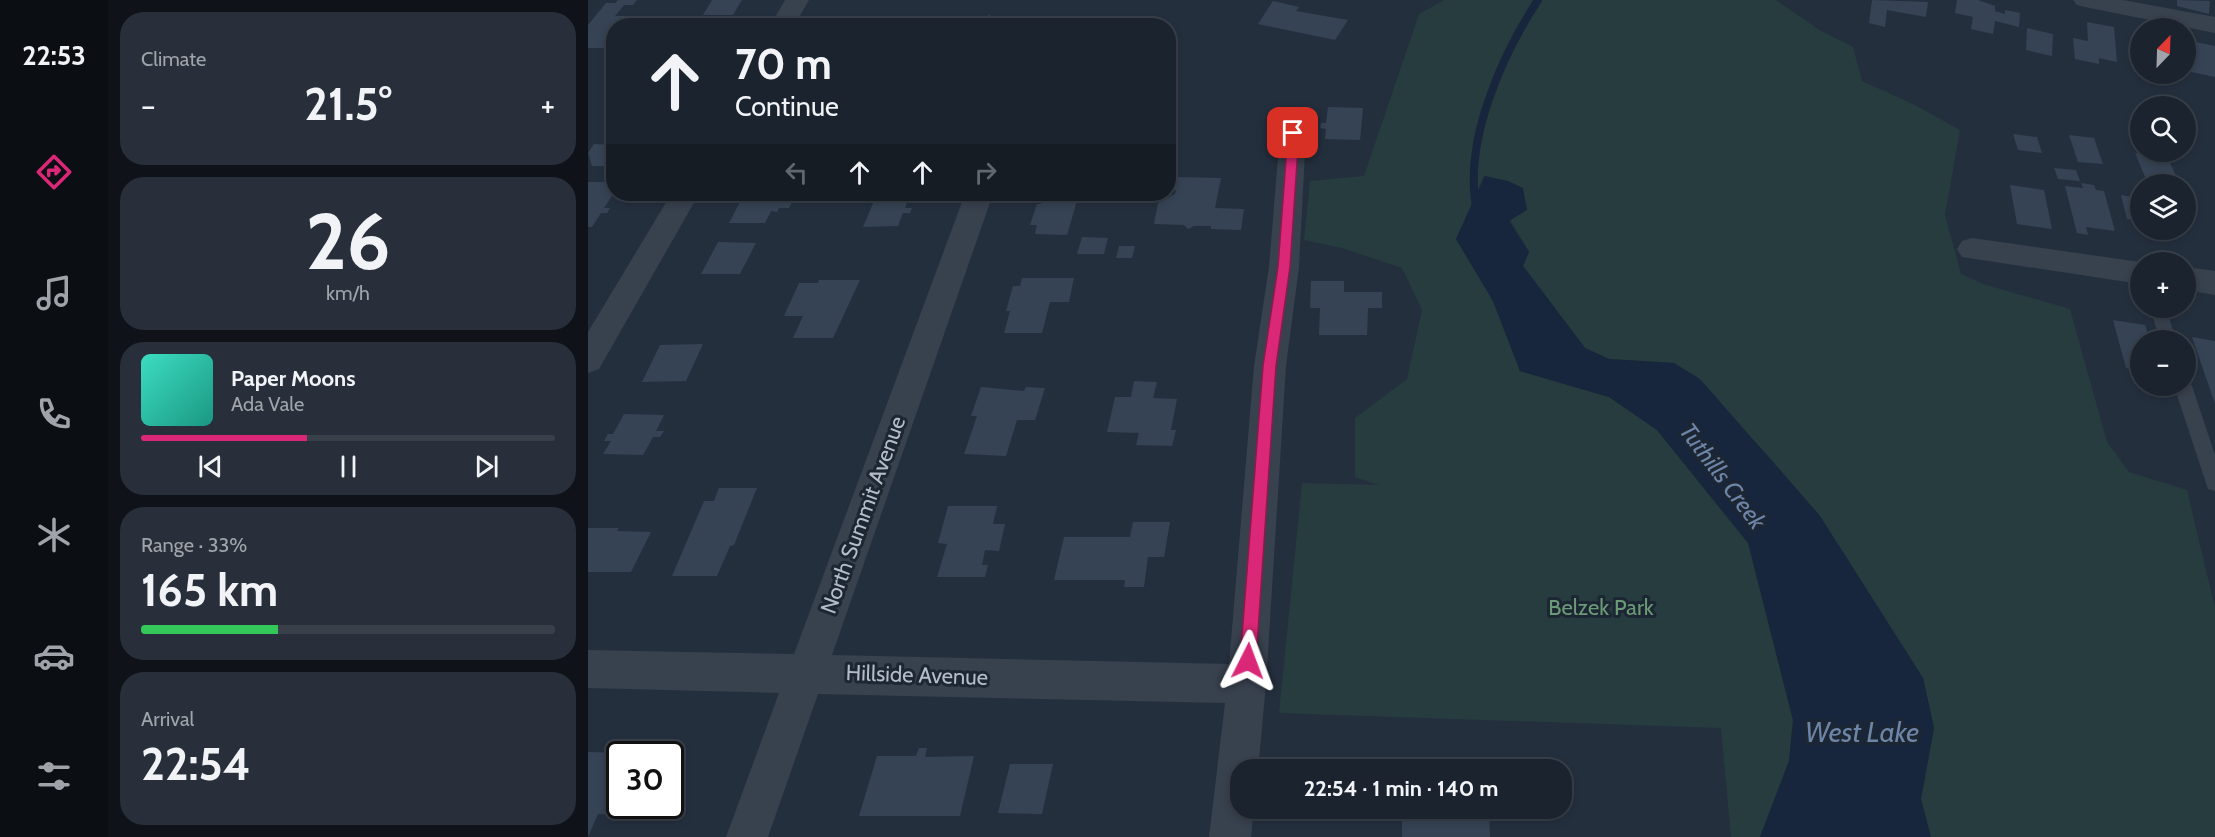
<!DOCTYPE html>
<html lang="en">
<head>
<meta charset="utf-8">
<style>
  :root { --surface:#1b232e; --page:#282f3a; --text:#f1f3f6; --muted:#a0a4aa; --line:#39404a; --accent:#db2777 }
  body { margin:0; font-family:Cabin,sans-serif; background:var(--page); color:var(--text); height:100vh; display:flex; flex-direction:column; font-size:22px; white-space:nowrap }
  * { box-sizing:border-box; margin:0 }
  p { font-size:20px; color:var(--muted) }
  .icon { flex:none; width:33px; height:33px; fill:none; stroke:currentColor; stroke-width:2; stroke-linecap:round; stroke-linejoin:round }
  .map { position:relative; flex:1; overflow:hidden }
  .details { display:flex; flex-direction:column; gap:12px; padding:12px; background:#0f1319; width:480px }
  .details>* { flex:none }
  .top-card { position:absolute; left:18px; top:18px; width:570px; height:183px; border-radius:24px; box-shadow:0 3px 9px #0003,0 0 0 2px var(--line); background:#1b232e; color:var(--text); overflow:hidden }
  .needle { width:39px; rotate:23deg }
  .fabs { position:absolute; left:1542px; top:18px; display:grid; gap:12px }
  .fabs a { display:grid; place-items:center; width:66px; height:66px; border-radius:50%; background:var(--surface); box-shadow:0 3px 9px #0003,0 0 0 2px var(--line); font-size:30px }
  .speed { position:absolute; left:18px; top:741px; display:flex; gap:12px; font-size:30px; font-weight:700; text-align:center }
  .speed>* { display:grid; place-content:center; width:78px; height:78px; border-radius:50%; background:var(--surface); box-shadow:0 3px 9px #0003,0 0 0 2px var(--line); line-height:1 }
  .speed .limit { border:3px solid #111; border-radius:9px; background:#fff; color:#111 }
  .pin { position:absolute; display:grid; place-items:center; width:51px; height:51px; color:#fff; margin:-26px; border-radius:12px; box-shadow:0 3px 9px #0006 }
  .me { position:absolute; width:66px; margin:-33px; rotate:3deg; stroke-linejoin:round; filter:drop-shadow(0 0 4px #0008) }
  .turn { display:flex; align-items:center; gap:21px; height:126px; padding:0 30px; font-size:27px }
  .turn .icon { width:78px; height:78px; stroke-width:2.5 }
  .turn b { display:block; font-size:42px; line-height:51px }
  .lanes { display:flex; align-items:center; height:57px; padding:0 30px; background:#0003; justify-content:center; gap:30px; direction:ltr }
  .lanes .off { opacity:.35 }
  .big { font-size:45px; font-weight:700; line-height:1.1 }
  .details .widget { flex:1; display:flex; flex-direction:column; justify-content:center; gap:9px; min-width:0; padding:0 21px; border-radius:24px; background:var(--page) }
  .details .dial { align-items:center; gap:0 }
  .dial b { font-size:78px; line-height:1 }
  .song { display:flex; align-items:center; gap:18px }
  .cover { width:72px; height:72px; border-radius:9px; background:linear-gradient(135deg,hsl(170 70% 55%),hsl(170 70% 35%)) }
  .played { height:6px; border-radius:3px; background:linear-gradient(90deg,var(--accent) 40%,var(--line) 40%) }
  .keys { display:flex; justify-content:space-around; direction:ltr }
  .heat { display:flex; justify-content:space-between; align-items:center; font-size:33px; direction:ltr }
  .charge { height:9px; border-radius:4px; background:linear-gradient(90deg,#34c759 33%,var(--line) 0) }
  .trip { position:absolute; left:642px; top:759px; width:342px; height:60px; border-radius:24px; background:var(--surface); box-shadow:0 3px 9px #0003,0 0 0 2px var(--line); font-weight:700; line-height:60px; text-align:center }
  main { display:flex; flex:1; min-height:0 }
  .menu { display:flex; flex-direction:column; width:108px; justify-content:space-around; align-items:center; background:#0b0e12; color:var(--muted) }
  .menu .icon { width:42px; height:42px }
  .menu .current { color:var(--accent) }
  .menu b { font-size:27px; color:var(--text) }
  .map>svg:first-child { display:block }
  .green { fill:#263c3f }
  .water { fill:#17263c }
  .lines { fill:none; stroke-linecap:round; stroke-linejoin:round }
  .stream { stroke:#17263c; stroke-width:8 }
  .building { fill:#364354 }
  .lane { fill:#38414e; fill-rule:evenodd }
  .street { fill:#38414e; fill-rule:evenodd }
  .route { fill:#db2777; stroke:#8e194d; stroke-width:1.5 }
  .labels { text-anchor:middle; dominant-baseline:central; stroke-width:6; stroke-linejoin:round; paint-order:stroke }
  .street-label { font-size:22px; fill:#b4bcc9; stroke:#1d2633 }
  .park-label { font-size:22px; fill:#6b9a76; stroke:#1d2633 }
  .water-label { font-size:24px; font-style:italic; fill:#6d86a8; stroke:#1d2633 }
  .near-water-label { font-size:28px; font-style:italic; fill:#6d86a8; stroke:#1d2633 }
</style>
</head>
<body>
<main>
<nav class="menu">
<b>22:53</b>
<svg class="icon current" aria-label="directions" viewBox="0 0 24 24"><path d="M12 3l9 9-9 9-9-9zM9 14v-3h6M13 9l2 2-2 2"/></svg>
<svg class="icon" aria-label="music" viewBox="0 0 24 24"><path d="M9 18V5l10-2v13"/><circle cx="6" cy="18" r="3"/><circle cx="16" cy="16" r="3"/></svg>
<svg class="icon" aria-label="phone" viewBox="0 0 24 24"><path d="M5 4h4l2 5-3 2q2 4 5 5l2-3 5 2v4C11 20 4 13 5 4z"/></svg>
<svg class="icon" aria-label="climate" viewBox="0 0 24 24"><path d="M12 3v18M4 7l16 10M4 17L20 7"/></svg>
<svg class="icon" aria-label="car" viewBox="0 0 24 24"><path d="M5 17H2v-5l4-1 3-4h7l3 4 3 1v5h-3M9 17h6M6 11h13"/><circle cx="7" cy="17" r="2"/><circle cx="17" cy="17" r="2"/></svg>
<svg class="icon" aria-label="filters" viewBox="0 0 24 24"><path d="M4 7h16M4 17h16"/><circle cx="9" cy="7" r="2"/><circle cx="15" cy="17" r="2"/></svg>
</nav>
<section class="details">
<div class="widget"><p>Climate</p>
<div class="heat"><a>−</a><b class="big">21.5°</b><a>+</a></div>
</div>
<div class="widget dial"><b>26</b><p>km/h</p></div>
<div class="widget">
<div class="song"><i class="cover"></i><div><b>Paper Moons</b><p>Ada Vale</p></div></div>
<div class="played"></div>
<div class="keys"><svg class="icon" aria-label="previous" viewBox="0 0 24 24"><path d="M18 5L8 12l10 7zM5 5v14"/></svg><svg class="icon" aria-label="pause" viewBox="0 0 24 24"><path d="M8 5v14M16 5v14"/></svg><svg class="icon" aria-label="next" viewBox="0 0 24 24"><path d="M6 5l10 7-10 7zM19 5v14"/></svg></div>
</div>
<div class="widget"><p>Range · 33%</p><b class="big">165 km</b><div class="charge"></div></div>
<div class="widget"><p>Arrival</p><b class="big">22:54</b></div>
</section>
<div class="map">
<svg width="1627" height="837" viewBox="0 0 1627 837">
  <rect width="100%" height="100%" fill="#242f3e"/>
  <!-- green -->
  <path class="green" d="M 856,0 L 1188,0 L 1233,31 L 1265,47 L 1274,81 L 1325,104 L 1372,130 L 1357,215 L 1373,274 L 1395,284 L 1482,309 L 1519,442 L 1541,472 L 1599,490 L 1627,608 L 1627,837 L 1343,837 L 1333,799 L 1346,728 L 1335,678 L 1232,516 L 1175,450 L 1086,363 L 1021,359 L 997,348 L 935,266 L 941,252 L 896,176 L 868,239 L 905,301 L 932,371 L 1021,397 L 1069,430 L 1160,543 L 1205,720 L 1201,761 L 1172,837 L 1143,837 L 1133,728 L 691,713 L 714,483 L 791,485 L 767,477 L 767,418 L 819,379 L 834,310 L 814,268 L 754,248 L 716,240 L 722,181 L 776,176 L 831,14 Z"/>
  <!-- water -->
  <path class="water" d="M 897,176 L 920,181 L 935,188 L 939,210 L 921,221 L 941,252 L 935,266 L 997,348 L 1021,359 L 1086,363 L 1112,379 L 1232,516 L 1335,678 L 1346,728 L 1333,799 L 1343,837 L 1172,837 L 1201,761 L 1205,720 L 1160,543 L 1069,430 L 1021,397 L 932,371 L 905,301 L 868,239 Z"/>
  <g class="lines">
    <!-- stream -->
    <path class="stream" d="M 889,211 C 874,143 914,55 950,0"/>
  </g>
  <!-- building -->
  <path class="building" d="M 30,0 L 49,0 L 45,5 L 36,5 L 27,16 L 47,16 L 40,26 L 26,26 L 23,48 L 0,48 L 0,25 L 18,3 L 27,3 Z
    M 124,0 L 154,0 L 145,15 L 115,15 Z
    M 1284,0 L 1340,2 L 1338,17 L 1299,10 L 1297,27 L 1281,23 Z
    M 1369,0 L 1390,0 L 1407,6 L 1407,11 L 1417,14 L 1417,10 L 1432,13 L 1431,27 L 1407,21 L 1405,34 L 1383,29 L 1385,17 L 1367,13 Z
    M 1589,0 L 1622,1 L 1621,14 L 1589,6 Z
    M 685,1 L 711,7 L 708,11 L 760,20 L 747,40 L 670,24 Z
    M 402,15 L 407,26 L 379,26 L 378,22 Z
    M 516,16 L 538,25 L 538,26 L 505,26 Z
    M 1499,22 L 1526,27 L 1529,62 L 1511,58 L 1511,64 L 1487,59 L 1485,38 L 1500,41 Z
    M 1439,28 L 1465,34 L 1464,56 L 1438,50 Z
    M 1598,40 L 1627,46 L 1627,77 L 1598,71 Z
    M 740,107 L 775,108 L 772,140 L 737,139 L 738,129 L 732,128 L 733,123 L 738,123 Z
    M 1425,134 L 1449,137 L 1454,153 L 1430,150 Z
    M 1481,135 L 1506,138 L 1515,164 L 1490,162 Z
    M 6,144 L 26,145 L 26,166 L 4,166 L 0,153 Z
    M 1547,153 L 1566,154 L 1570,162 L 1582,163 L 1589,178 L 1580,181 L 1558,179 Z
    M 1466,168 L 1488,170 L 1492,181 L 1470,179 Z
    M 586,177 L 633,178 L 627,208 L 656,209 L 653,230 L 623,229 L 623,226 L 606,226 L 600,229 L 596,225 L 566,224 L 570,203 L 587,194 L 588,190 L 583,190 Z
    M 0,182 L 26,182 L 26,193 L 16,208 L 22,208 L 19,213 L 13,213 L 4,227 L 0,227 Z
    M 1493,183 L 1506,185 L 1508,190 L 1516,191 L 1527,231 L 1498,227 L 1500,235 L 1489,233 L 1477,186 L 1495,188 Z
    M 1422,185 L 1456,190 L 1464,229 L 1429,224 Z
    M 156,194 L 191,194 L 207,196 L 201,208 L 191,208 L 189,212 L 183,211 L 177,223 L 141,223 Z
    M 289,194 L 322,194 L 317,208 L 324,208 L 322,213 L 315,213 L 310,226 L 275,227 Z
    M 457,194 L 491,194 L 479,235 L 447,234 L 449,225 L 442,225 L 449,204 L 453,204 Z
    M 1533,195 L 1552,198 L 1552,221 L 1539,219 Z
    M 494,237 L 520,238 L 516,254 L 489,254 Z
    M 130,242 L 168,243 L 152,274 L 113,274 Z
    M 531,246 L 547,246 L 544,258 L 528,258 Z
    M 434,278 L 486,278 L 481,302 L 462,302 L 454,333 L 416,333 L 422,311 L 418,311 L 425,286 L 432,286 Z
    M 231,280 L 272,280 L 245,338 L 205,338 L 215,316 L 196,316 L 211,283 L 230,283 Z
    M 723,281 L 756,281 L 756,292 L 794,292 L 794,308 L 780,308 L 779,335 L 731,335 L 732,308 L 722,308 Z
    M 1525,320 L 1557,325 L 1562,340 L 1552,340 L 1552,370 L 1538,368 Z
    M 1604,337 L 1627,341 L 1627,404 Z
    M 115,344 L 98,381 L 54,382 L 72,345 Z
    M 546,381 L 569,382 L 565,398 L 589,399 L 583,430 L 588,430 L 584,446 L 548,445 L 551,433 L 519,432 L 527,397 L 543,397 Z
    M 393,387 L 436,391 L 438,387 L 457,388 L 447,420 L 429,420 L 418,456 L 376,454 L 389,416 L 383,416 Z
    M 36,414 L 76,415 L 68,431 L 76,431 L 72,437 L 65,437 L 55,455 L 15,454 L 23,441 L 16,441 L 20,434 L 25,434 Z
    M 131,488 L 169,488 L 146,545 L 142,546 L 129,576 L 84,576 L 116,501 L 126,501 Z
    M 360,506 L 409,506 L 405,524 L 417,524 L 411,551 L 397,550 L 394,565 L 400,565 L 397,577 L 349,577 L 359,544 L 350,543 Z
    M 545,522 L 582,522 L 576,557 L 560,557 L 556,587 L 536,587 L 537,580 L 466,580 L 476,537 L 542,537 Z
    M 0,528 L 31,528 L 29,531 L 63,532 L 43,572 L 0,572 Z
    M 331,748 L 339,748 L 337,757 L 386,756 L 372,816 L 271,816 L 289,756 L 328,756 Z
    M 0,752 L 32,753 L 32,806 L 62,806 L 58,816 L 10,814 L 0,837 Z
    M 422,764 L 465,764 L 454,814 L 410,813 Z
    M 814,808 L 901,808 L 902,837 L 814,837 Z"/>
  <g class="lines">
    <!-- lane -->
    <path class="lane" d="M 1562,308 L 1578,308 L 1588,340 L 1572,340 Z
      M 1598,379 L 1604,386 L 1627,455 L 1627,491 L 1620,489 L 1618,483 L 1586,386 L 1598,386 Z"/>
    <!-- street -->
    <path class="street" d="M 197,0 L 221,0 L 206,26 L 182,26 Z
      M 1485,0 L 1535,0 L 1627,17 L 1627,33 L 1497,7 L 1489,5 Z
      M 705,124 L 714,127 L 718,133 L 711,267 L 698,366 L 678,684 L 670,770 L 652,770 L 652,808 L 666,808 L 663,837 L 621,837 L 637,703 L 230,694 L 180,837 L 138,837 L 191,693 L 0,688 L 0,650 L 206,654 L 377,194 L 405,194 L 244,655 L 641,664 L 666,366 L 681,267 L 692,133 L 696,127 Z
      M 83,194 L 111,194 L 11,369 L 0,373 L 0,332 Z
      M 1384,238 L 1552,262 L 1555,262 L 1552,262 L 1552,284 L 1374,257 L 1369,249 L 1374,241 Z
      M 1598,267 L 1627,271 L 1627,295 L 1598,290 Z"/>
  </g>
  <!-- route -->
  <path class="route" d="M 705,130 L 711,133 L 702,267 L 688,366 L 668,661 L 665,666 L 660,669 L 654,666 L 652,661 L 675,366 L 690,267 L 700,133 Z"/>
  <g class="labels">
    <!-- street labels -->
    <g class="street-label">
      <text transform="translate(275 515) rotate(-70)">North Summit Avenue</text>
      <text transform="translate(329 675) rotate(2)">Hillside Avenue</text>
    </g>
    <!-- park labels -->
    <g class="park-label">
      <text x="1013" y="607">Belzek Park</text>
    </g>
    <!-- water labels -->
    <g class="water-label">
      <text transform="translate(1135 476) rotate(53)">Tuthills Creek</text>
    </g>
    <!-- near-water labels -->
    <g class="near-water-label">
      <text x="1274" y="732">West Lake</text>
    </g>
  </g>
</svg>
<div class="fabs">
<a><svg class="needle" viewBox="-14 -14 28 28"><path d="M0-13l5 13h-10z" fill="#e53935"/><path d="M0 13l5-13h-10z" fill="#a0a4aa"/></svg></a>
<a><svg class="icon" aria-label="search" viewBox="0 0 24 24"><circle cx="10" cy="10" r="6"/><path d="M15 15l6 6"/></svg></a>
<a><svg class="icon" aria-label="layers" viewBox="0 0 24 24"><path d="M12 4l9 5-9 5-9-5zM3 14l9 5 9-5"/></svg></a>
<a>+</a>
<a>−</a>
</div>
<div class="speed"><div class="limit">30</div></div>
<div class="pin" style="left:705px;top:133px;background:#d93025"><svg class="icon" aria-label="arrive" viewBox="0 0 24 24"><path d="M6 21V4h12l-3 4 3 4H6"/></svg></div>
<svg class="me" style="left:660px;top:661px" viewBox="-20 -20 40 40"><path d="M0-17L14 15 0 8-14 15z" fill="#db2777" stroke="#fff" stroke-width="4"/></svg>
<div class="trip">22:54 · 1 min · 140 m</div>
<div class="top-card">
<div class="turn"><svg class="icon" aria-label="ahead" viewBox="0 0 24 24"><path d="M12 20V5M6 11l6-6 6 6"/></svg><div><b>70 m</b>Continue</div></div>
<div class="lanes"><svg class="icon off" aria-label="left" viewBox="0 0 24 24"><path d="M17 20v-9H6M10 6l-5 5 5 5"/></svg><svg class="icon" aria-label="ahead" viewBox="0 0 24 24"><path d="M12 20V5M6 11l6-6 6 6"/></svg><svg class="icon" aria-label="ahead" viewBox="0 0 24 24"><path d="M12 20V5M6 11l6-6 6 6"/></svg><svg class="icon off" aria-label="right" viewBox="0 0 24 24"><path d="M7 20v-9h11M14 6l5 5-5 5"/></svg></div>
</div>
</div>
</main>
</body>
</html>
